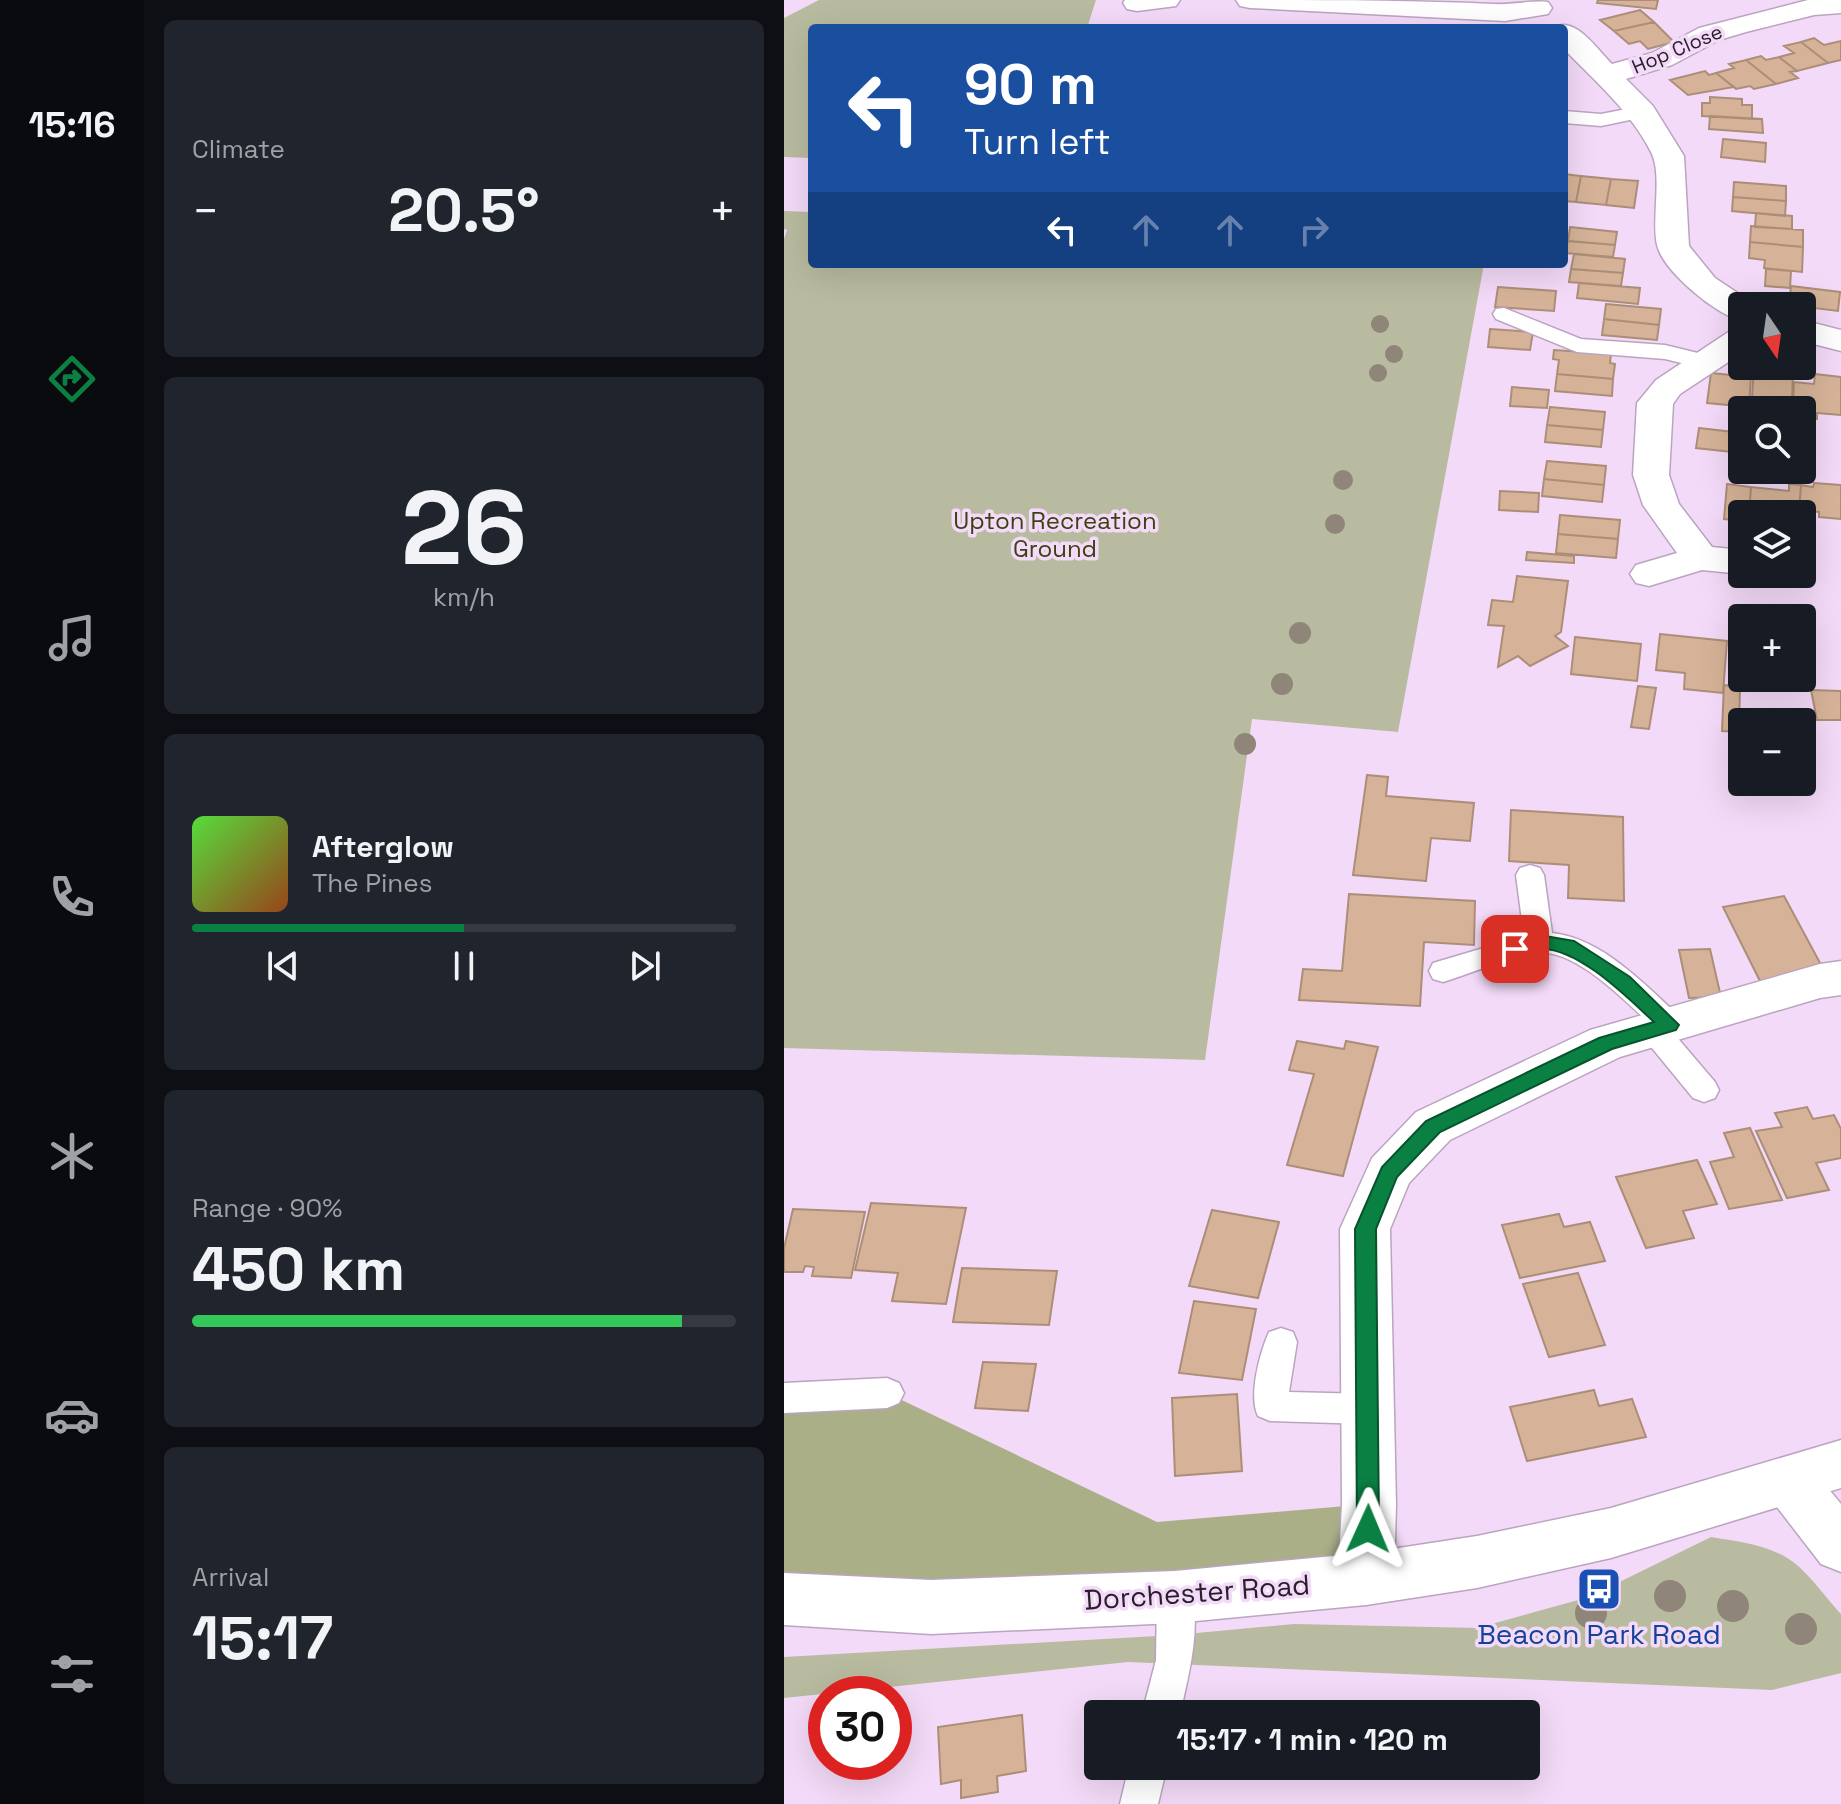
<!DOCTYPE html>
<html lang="en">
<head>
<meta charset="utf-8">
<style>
  :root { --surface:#171b24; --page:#20242c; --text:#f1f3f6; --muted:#9ea1a6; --line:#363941; --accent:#0b8043 }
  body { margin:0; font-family:"Space Grotesk",sans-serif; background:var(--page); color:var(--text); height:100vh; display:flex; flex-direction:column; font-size:30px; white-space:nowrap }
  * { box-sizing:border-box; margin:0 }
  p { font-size:26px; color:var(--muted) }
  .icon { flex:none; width:44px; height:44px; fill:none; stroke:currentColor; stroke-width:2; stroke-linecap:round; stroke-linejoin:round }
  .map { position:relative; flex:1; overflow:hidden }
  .side { display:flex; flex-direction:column; gap:20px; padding:20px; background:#0d0f14; width:640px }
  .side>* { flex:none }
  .hud { position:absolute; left:24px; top:24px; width:760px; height:244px; border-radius:8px; box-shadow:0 8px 32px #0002; background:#1a4fa0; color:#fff; overflow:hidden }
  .needle { width:52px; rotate:167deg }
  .buttons { position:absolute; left:944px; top:292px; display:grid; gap:16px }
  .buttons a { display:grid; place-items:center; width:88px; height:88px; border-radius:8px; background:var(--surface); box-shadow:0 8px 32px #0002; font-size:40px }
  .speed { position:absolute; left:24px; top:1676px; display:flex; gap:16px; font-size:40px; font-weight:700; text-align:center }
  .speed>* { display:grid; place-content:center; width:104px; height:104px; border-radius:50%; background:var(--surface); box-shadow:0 8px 32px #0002; line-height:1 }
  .speed .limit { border:12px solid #d22; background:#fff; color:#111 }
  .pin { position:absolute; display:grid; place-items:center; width:68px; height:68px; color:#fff; margin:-34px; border-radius:16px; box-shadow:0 4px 12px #0006 }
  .me { position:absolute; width:88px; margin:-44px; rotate:1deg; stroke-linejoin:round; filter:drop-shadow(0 0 6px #0008) }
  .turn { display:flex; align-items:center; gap:28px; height:168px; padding:0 24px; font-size:36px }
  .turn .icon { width:104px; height:104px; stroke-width:2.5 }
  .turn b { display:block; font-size:56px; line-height:68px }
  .lanes { display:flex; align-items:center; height:76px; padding:0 24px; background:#0003; justify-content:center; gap:40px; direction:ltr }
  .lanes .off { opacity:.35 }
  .big { font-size:60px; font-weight:600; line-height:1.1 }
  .side .card { flex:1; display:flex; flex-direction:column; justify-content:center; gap:12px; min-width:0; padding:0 28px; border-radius:12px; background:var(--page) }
  .side .dial { align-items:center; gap:0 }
  .dial b { font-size:104px; line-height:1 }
  .song { display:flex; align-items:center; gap:24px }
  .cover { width:96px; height:96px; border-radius:12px; background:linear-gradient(135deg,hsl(110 70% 55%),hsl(20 70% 35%)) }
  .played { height:8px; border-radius:4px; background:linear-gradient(90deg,var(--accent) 50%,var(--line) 50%) }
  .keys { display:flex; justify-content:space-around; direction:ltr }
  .heat { display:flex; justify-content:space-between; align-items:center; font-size:44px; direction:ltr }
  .charge { height:12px; border-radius:6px; background:linear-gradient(90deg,#34c759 90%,var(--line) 0) }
  .trip { position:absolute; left:300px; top:1700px; width:456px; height:80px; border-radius:8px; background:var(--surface); box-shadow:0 8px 32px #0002; font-weight:600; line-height:80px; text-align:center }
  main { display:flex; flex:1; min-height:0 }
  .tabs { display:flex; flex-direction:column; width:144px; justify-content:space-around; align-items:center; background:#090b0e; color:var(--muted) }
  .tabs .icon { width:56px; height:56px }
  .tabs .selected { color:var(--accent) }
  .tabs b { font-size:36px; color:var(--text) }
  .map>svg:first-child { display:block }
  .green { fill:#b8bb9f }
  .forest { fill:#abaf87 }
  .building { fill:#d6b398; stroke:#ac8e78; stroke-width:2 }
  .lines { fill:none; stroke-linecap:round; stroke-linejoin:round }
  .lane-casing { stroke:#bba4c0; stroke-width:3 }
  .street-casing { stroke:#bba4c0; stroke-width:3 }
  .secondary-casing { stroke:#bba4c0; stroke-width:3 }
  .lane { fill:#fff; fill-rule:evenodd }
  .street { fill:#fff; fill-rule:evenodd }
  .secondary { fill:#fff; fill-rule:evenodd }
  .tree { fill:#8f8578 }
  .route { fill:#0b8043; stroke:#07532c; stroke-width:2 }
  .labels { text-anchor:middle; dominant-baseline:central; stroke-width:7; stroke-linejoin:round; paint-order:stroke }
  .far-street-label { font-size:20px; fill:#281f2a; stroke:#f3daf8 }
  .park-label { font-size:24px; fill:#3d4010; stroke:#f3daf8 }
  .near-street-label { font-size:28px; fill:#281f2a; stroke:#f3daf8 }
  .near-transit-label { font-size:28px; fill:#164399; stroke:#f3daf8 }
</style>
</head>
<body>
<main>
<nav class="tabs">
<b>15:16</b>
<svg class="icon selected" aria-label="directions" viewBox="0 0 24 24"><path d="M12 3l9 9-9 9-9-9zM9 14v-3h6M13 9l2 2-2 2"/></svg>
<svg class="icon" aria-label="music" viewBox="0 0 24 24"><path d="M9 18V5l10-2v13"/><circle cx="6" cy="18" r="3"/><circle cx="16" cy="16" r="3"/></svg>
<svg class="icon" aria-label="phone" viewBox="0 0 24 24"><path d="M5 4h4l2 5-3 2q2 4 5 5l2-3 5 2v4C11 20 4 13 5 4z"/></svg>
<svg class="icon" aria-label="climate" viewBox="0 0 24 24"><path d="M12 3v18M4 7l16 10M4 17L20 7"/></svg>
<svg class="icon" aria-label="car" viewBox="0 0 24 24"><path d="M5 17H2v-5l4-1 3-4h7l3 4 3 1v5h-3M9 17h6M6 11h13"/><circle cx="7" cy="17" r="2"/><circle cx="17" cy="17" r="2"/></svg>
<svg class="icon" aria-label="filters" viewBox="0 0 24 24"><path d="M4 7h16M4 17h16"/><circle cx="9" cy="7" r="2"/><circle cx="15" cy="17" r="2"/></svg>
</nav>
<section class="side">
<div class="card"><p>Climate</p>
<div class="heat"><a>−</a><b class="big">20.5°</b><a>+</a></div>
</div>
<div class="card dial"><b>26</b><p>km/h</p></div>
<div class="card">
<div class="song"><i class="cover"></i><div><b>Afterglow</b><p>The Pines</p></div></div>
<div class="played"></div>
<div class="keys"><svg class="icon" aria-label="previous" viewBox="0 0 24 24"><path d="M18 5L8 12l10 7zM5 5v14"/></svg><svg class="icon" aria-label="pause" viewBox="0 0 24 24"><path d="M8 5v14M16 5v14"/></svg><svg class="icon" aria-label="next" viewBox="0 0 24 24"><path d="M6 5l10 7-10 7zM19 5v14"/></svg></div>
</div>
<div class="card"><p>Range · 90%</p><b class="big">450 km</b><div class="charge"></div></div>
<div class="card"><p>Arrival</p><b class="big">15:17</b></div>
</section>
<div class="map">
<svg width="1057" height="1804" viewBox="0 0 1057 1804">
  <rect width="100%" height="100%" fill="#f3daf8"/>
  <!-- green -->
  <path class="green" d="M 35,0 L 312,0 L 303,28 L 28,28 L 28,158 L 0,157 L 0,18 Z
    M 0,211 L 28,212 L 28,264 L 700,264 L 614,732 L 468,719 L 421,1060 L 0,1048 L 0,239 L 3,230 L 0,229 Z
    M 927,1537 C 951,1541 978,1544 1000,1556 C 1022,1568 1040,1596 1057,1614 L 1057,1673 L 988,1690 L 344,1662 L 0,1698 L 0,1657 L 391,1635 L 510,1624 L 693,1628 L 805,1597 Z"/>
  <!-- forest -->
  <path class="forest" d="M 103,1393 L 373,1522 L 585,1504 L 582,1579 L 0,1599 L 0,1398 Z"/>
  <!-- building -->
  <path class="building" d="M 814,0 L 874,0 L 872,9 L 813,3 Z
    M 856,10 L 870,22 L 830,31 L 816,20 Z
    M 870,22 L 890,42 L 864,49 L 856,41 L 845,44 L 830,31 Z
    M 1030,38 L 1040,45 L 1057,41 L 1057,60 L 1044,63 L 1017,42 Z
    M 1017,42 L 1044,63 L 1013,71 L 995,57 L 1010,53 L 1000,46 Z
    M 977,56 L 982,60 L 995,57 L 1013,71 L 1006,72 L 1014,78 L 992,84 L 962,60 Z
    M 962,60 L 992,84 L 970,89 L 966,86 L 952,89 L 932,73 L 950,68 L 945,64 Z
    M 921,71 L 925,75 L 932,73 L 950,87 L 904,95 L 886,80 Z
    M 926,97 L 958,99 L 958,105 L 968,105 L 968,119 L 918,116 L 918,103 L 926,103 Z
    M 926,116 L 978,119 L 979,133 L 925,129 Z
    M 939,139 L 982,143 L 981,162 L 937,157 Z
    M 780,174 L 797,176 L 792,202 L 780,201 Z
    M 797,176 L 827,179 L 822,205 L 792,202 Z
    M 827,179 L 854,181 L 850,208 L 822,205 Z
    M 950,182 L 1002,186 L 1002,201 L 949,197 Z
    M 949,197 L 1002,201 L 1001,216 L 948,211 Z
    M 972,213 L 1008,216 L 1008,229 L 971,227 Z
    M 967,226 L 1019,230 L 1019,247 L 966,242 Z
    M 786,227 L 833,232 L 831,245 L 784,241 Z
    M 784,241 L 831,245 L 829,257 L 781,253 Z
    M 966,242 L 1019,247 L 1018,272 L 980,268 L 981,260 L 965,258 Z
    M 790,254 L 841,259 L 839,273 L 787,269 Z
    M 787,269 L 839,273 L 837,286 L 785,282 Z
    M 982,269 L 1007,271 L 1006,288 L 981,286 Z
    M 795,283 L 856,288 L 854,304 L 793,298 Z
    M 1007,286 L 1056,292 L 1054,311 L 1005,305 Z
    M 714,287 L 772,291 L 770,311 L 711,307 Z
    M 822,304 L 877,309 L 875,325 L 820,319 Z
    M 820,319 L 875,325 L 873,340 L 818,335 Z
    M 706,329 L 749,332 L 746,350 L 704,347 Z
    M 770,350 L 827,354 L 826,363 L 831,364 L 829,379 L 773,374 L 775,360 L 769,359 Z
    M 970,368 L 1009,371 L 1008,401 L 968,397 Z
    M 927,373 L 967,377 L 965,407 L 923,403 Z
    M 773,374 L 829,379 L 828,396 L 771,391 Z
    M 1031,374 L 1057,377 L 1057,415 L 1033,413 L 1033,419 L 1018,417 L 1015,403 L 1009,402 L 1010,382 L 1030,384 Z
    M 728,387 L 765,390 L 763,408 L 726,406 Z
    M 766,407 L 821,412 L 819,430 L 763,425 Z
    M 763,425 L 819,430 L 817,447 L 761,442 Z
    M 915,428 L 958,433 L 957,453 L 912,448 Z
    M 763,461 L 822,466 L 820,485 L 760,479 Z
    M 760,479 L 820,485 L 818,502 L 758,496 Z
    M 1030,483 L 1057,485 L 1057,519 L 1035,517 L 1035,512 L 1015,510 L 1017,485 L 1029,487 Z
    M 943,484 L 967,487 L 965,514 L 958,514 L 958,521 L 940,519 Z
    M 1005,484 L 1017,485 L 1015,510 L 1000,508 L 999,514 L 965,514 L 967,487 L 1005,491 Z
    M 716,491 L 755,493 L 754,512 L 715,510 Z
    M 776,515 L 836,520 L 834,539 L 774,534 Z
    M 774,534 L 834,539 L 832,558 L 772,553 Z
    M 743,552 L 790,556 L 790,563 L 742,560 Z
    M 733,576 L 784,581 L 777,632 L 771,636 L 784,646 L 746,666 L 734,656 L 714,667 L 720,626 L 704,625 L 708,600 L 729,602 Z
    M 876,634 L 943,641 L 939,693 L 900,689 L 901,673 L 872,670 Z
    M 791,637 L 857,644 L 853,681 L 787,674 Z
    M 1018,641 L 1028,643 L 1027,681 L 1002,678 L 1018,678 Z
    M 940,685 L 956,687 L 955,732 L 938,731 Z
    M 854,686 L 872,688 L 865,729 L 847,727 Z
    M 1027,690 L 1057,691 L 1057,720 L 1033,720 Z
    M 583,775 L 604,777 L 602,796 L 690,803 L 686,841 L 647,838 L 642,881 L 569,875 Z
    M 727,810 L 839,817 L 840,901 L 784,898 L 785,865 L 725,861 Z
    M 565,894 L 691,901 L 690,945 L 640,942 L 636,1006 L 515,1000 L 519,969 L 558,971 Z
    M 1000,896 L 1042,974 L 979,987 L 939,907 Z
    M 926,949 L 937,997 L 905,998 L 895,950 Z
    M 513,1041 L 560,1049 L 562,1041 L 594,1047 L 559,1176 L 503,1165 L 530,1074 L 505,1070 Z
    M 1023,1107 L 1029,1119 L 1050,1115 L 1057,1129 L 1057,1158 L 1032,1163 L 1045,1190 L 1003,1198 L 972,1131 L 998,1127 L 991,1113 Z
    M 966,1128 L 998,1200 L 945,1209 L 926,1162 L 950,1157 L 940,1133 Z
    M 913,1160 L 933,1204 L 899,1211 L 910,1238 L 862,1248 L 832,1177 Z
    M 87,1203 L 182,1208 L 162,1304 L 108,1301 L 114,1273 L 71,1270 Z
    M 9,1209 L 81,1212 L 67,1278 L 28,1276 L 30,1267 L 21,1266 L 19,1272 L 0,1272 L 0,1248 Z
    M 428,1210 L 495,1222 L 474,1298 L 405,1286 Z
    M 775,1214 L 780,1227 L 806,1222 L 821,1261 L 736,1278 L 718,1225 Z
    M 178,1268 L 273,1271 L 265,1325 L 169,1322 Z
    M 794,1273 L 821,1345 L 765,1357 L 739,1284 Z
    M 410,1301 L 472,1309 L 458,1380 L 395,1373 Z
    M 199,1362 L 252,1364 L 244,1411 L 191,1408 Z
    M 810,1390 L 815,1406 L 848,1399 L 862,1437 L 743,1461 L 726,1407 Z
    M 453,1394 L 458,1471 L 391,1476 L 388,1398 Z
    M 238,1715 L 242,1771 L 213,1776 L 214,1792 L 177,1798 L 177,1780 L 157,1784 L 154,1727 Z"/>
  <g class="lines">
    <!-- lane casing -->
    <g class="lane-casing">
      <path id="lane" d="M 858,106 L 865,108 L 868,112 L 865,116 L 817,126 L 780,123 L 780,111 L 817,114 Z
        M 720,308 L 797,339 L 881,345 L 926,356 L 929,361 L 918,368 L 881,359 L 793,352 L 712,319 L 709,314 L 712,309 Z
        M 746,865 L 756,868 L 760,875 L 768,933 C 818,938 861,985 896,1017 L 901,1025 L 896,1033 L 891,1035 L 931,1082 L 935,1090 L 931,1098 L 920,1102 L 909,1098 L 859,1037 L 854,1029 L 862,1020 C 838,998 789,948 754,953 C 723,957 689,973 659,982 L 649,979 L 645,971 L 649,963 L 740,936 L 732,875 L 736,868 Z
        M 497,1328 L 509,1332 L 513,1342 L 505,1392 L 584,1394 L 596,1398 L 601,1409 L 596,1420 L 584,1424 L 486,1421 L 474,1416 C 464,1396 476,1352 485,1332 Z
        M 103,1378 L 115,1383 L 120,1393 L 115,1403 L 103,1408 L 0,1413 L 0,1383 Z
        M 391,1580 L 404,1585 C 420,1621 404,1677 396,1714 L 358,1714 L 372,1660 L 373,1597 L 378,1585 Z
        M 345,1766 L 383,1766 L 374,1804 L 336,1804 Z"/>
    </g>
    <!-- street casing -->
    <g class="street-casing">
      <path id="street" d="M 341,0 L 396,0 L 392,6 L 353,11 L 343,9 L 339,3 Z
        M 452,0 C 538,0 624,0 709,4 C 728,5 746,0 764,2 L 768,8 L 764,14 L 721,21 L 466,8 L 456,6 Z
        M 1024,0 L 1057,0 L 1057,13 L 1030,15 L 962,32 L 935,40 L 888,65 L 842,79 L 869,106 L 900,156 L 905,246 L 931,278 L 970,304 L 971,306 L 958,306 L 958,321 C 932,315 879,271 873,245 C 867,219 879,175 867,152 C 847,112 811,81 780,49 L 780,28 L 768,28 C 792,15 812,49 828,64 L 868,53 L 915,28 Z
        M 1018,320 L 1057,330 L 1057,351 L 1018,341 Z
        M 958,328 L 958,353 L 896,394 L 889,404 L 885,475 L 895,504 L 928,547 L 958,550 L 958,574 L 918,570 L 865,586 L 852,583 L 846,574 L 852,565 L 893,553 L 859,505 L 849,475 L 853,403 L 872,380 L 946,331 Z
        M 1057,961 L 1057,995 L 1036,998 L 836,1057 L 666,1140 L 625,1183 L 606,1229 L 612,1504 L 610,1579 L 602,1597 L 582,1605 L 562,1597 L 554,1579 L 558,1504 L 556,1229 L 588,1158 L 632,1112 L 806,1030 L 1036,964 Z
        M 1005,1457 L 1024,1464 L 1057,1504 L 1057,1572 L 1037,1564 L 986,1498 L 978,1481 L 986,1464 Z"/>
    </g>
    <!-- secondary casing -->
    <g class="secondary-casing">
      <path id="secondary" d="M 1057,1440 L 1057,1488 L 827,1558 L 693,1588 L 582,1605 L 391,1623 L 147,1634 L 0,1625 L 0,1573 L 147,1580 L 391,1571 L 582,1553 L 693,1536 L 827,1508 Z"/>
    </g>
    <!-- lane -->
    <use href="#lane" class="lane"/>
    <!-- street -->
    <use href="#street" class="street"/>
    <!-- secondary -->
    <use href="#secondary" class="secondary"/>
  </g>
  <!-- trees -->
  <g class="tree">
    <circle cx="596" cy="324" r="9"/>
    <circle cx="610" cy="354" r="9"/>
    <circle cx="594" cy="373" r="9"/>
    <circle cx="559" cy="480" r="10"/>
    <circle cx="551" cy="524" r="10"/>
    <circle cx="516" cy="633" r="11"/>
    <circle cx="498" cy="684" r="11"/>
    <circle cx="461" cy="744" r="11"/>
    <circle cx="886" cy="1596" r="16"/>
    <circle cx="949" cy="1606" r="16"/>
    <circle cx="807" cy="1613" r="16"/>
    <circle cx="1017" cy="1629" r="16"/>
  </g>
  <!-- route -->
  <path class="route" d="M 755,935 L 790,941 L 846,977 L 895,1025 L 892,1030 L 828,1049 L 656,1132 L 613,1177 L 592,1229 L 595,1529 L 592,1537 L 584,1540 L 576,1537 L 573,1529 L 571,1229 L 598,1167 L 642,1121 L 815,1038 L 870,1022 C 844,998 793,946 755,949 C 747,949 738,954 731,956 L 722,949 L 724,944 Z"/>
  <!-- icons -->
  <defs>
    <g id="bus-square" transform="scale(2.3)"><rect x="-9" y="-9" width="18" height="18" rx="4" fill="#1a4fb4" stroke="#f3daf8"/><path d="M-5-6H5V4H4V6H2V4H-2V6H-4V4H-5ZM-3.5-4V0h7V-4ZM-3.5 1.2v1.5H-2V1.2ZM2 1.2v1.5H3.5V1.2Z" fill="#fff"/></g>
  </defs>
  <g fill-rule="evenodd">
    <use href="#bus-square" x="815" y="1589"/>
  </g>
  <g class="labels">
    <!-- far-street labels -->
    <g class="far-street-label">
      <text transform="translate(893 49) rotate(-23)">Hop Close</text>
    </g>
    <!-- park labels -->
    <g class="park-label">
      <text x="271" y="520">Upton Recreation<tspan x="271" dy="28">Ground</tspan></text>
    </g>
    <!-- near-street labels -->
    <g class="near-street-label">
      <text transform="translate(413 1592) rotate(-4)">Dorchester Road</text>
    </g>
    <!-- near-transit labels -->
    <g class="near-transit-label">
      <text x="815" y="1634">Beacon Park Road</text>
    </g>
  </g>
</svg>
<div class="buttons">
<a><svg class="needle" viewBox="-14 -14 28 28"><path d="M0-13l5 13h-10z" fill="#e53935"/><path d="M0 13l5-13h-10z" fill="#9ea1a6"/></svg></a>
<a><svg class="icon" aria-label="search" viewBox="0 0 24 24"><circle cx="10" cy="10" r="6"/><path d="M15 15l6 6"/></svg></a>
<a><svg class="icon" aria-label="layers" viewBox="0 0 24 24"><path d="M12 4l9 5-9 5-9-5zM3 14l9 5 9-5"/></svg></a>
<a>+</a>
<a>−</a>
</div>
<div class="speed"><div class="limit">30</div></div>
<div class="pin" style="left:731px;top:949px;background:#d93025"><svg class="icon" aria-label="arrive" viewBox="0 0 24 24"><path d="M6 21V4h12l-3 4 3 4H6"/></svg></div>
<svg class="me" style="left:584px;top:1529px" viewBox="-20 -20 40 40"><path d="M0-17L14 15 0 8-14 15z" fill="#0b8043" stroke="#fff" stroke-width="4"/></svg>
<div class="trip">15:17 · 1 min · 120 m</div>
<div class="hud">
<div class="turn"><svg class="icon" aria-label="left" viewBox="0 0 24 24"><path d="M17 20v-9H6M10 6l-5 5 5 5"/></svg><div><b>90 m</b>Turn left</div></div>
<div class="lanes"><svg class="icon" aria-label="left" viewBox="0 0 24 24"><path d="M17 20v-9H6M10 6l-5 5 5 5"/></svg><svg class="icon off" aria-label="ahead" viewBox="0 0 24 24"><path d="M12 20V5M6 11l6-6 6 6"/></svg><svg class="icon off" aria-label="ahead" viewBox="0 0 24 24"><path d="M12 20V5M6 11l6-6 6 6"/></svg><svg class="icon off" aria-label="right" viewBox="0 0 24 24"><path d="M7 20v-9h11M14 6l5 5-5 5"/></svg></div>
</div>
</div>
</main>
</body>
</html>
